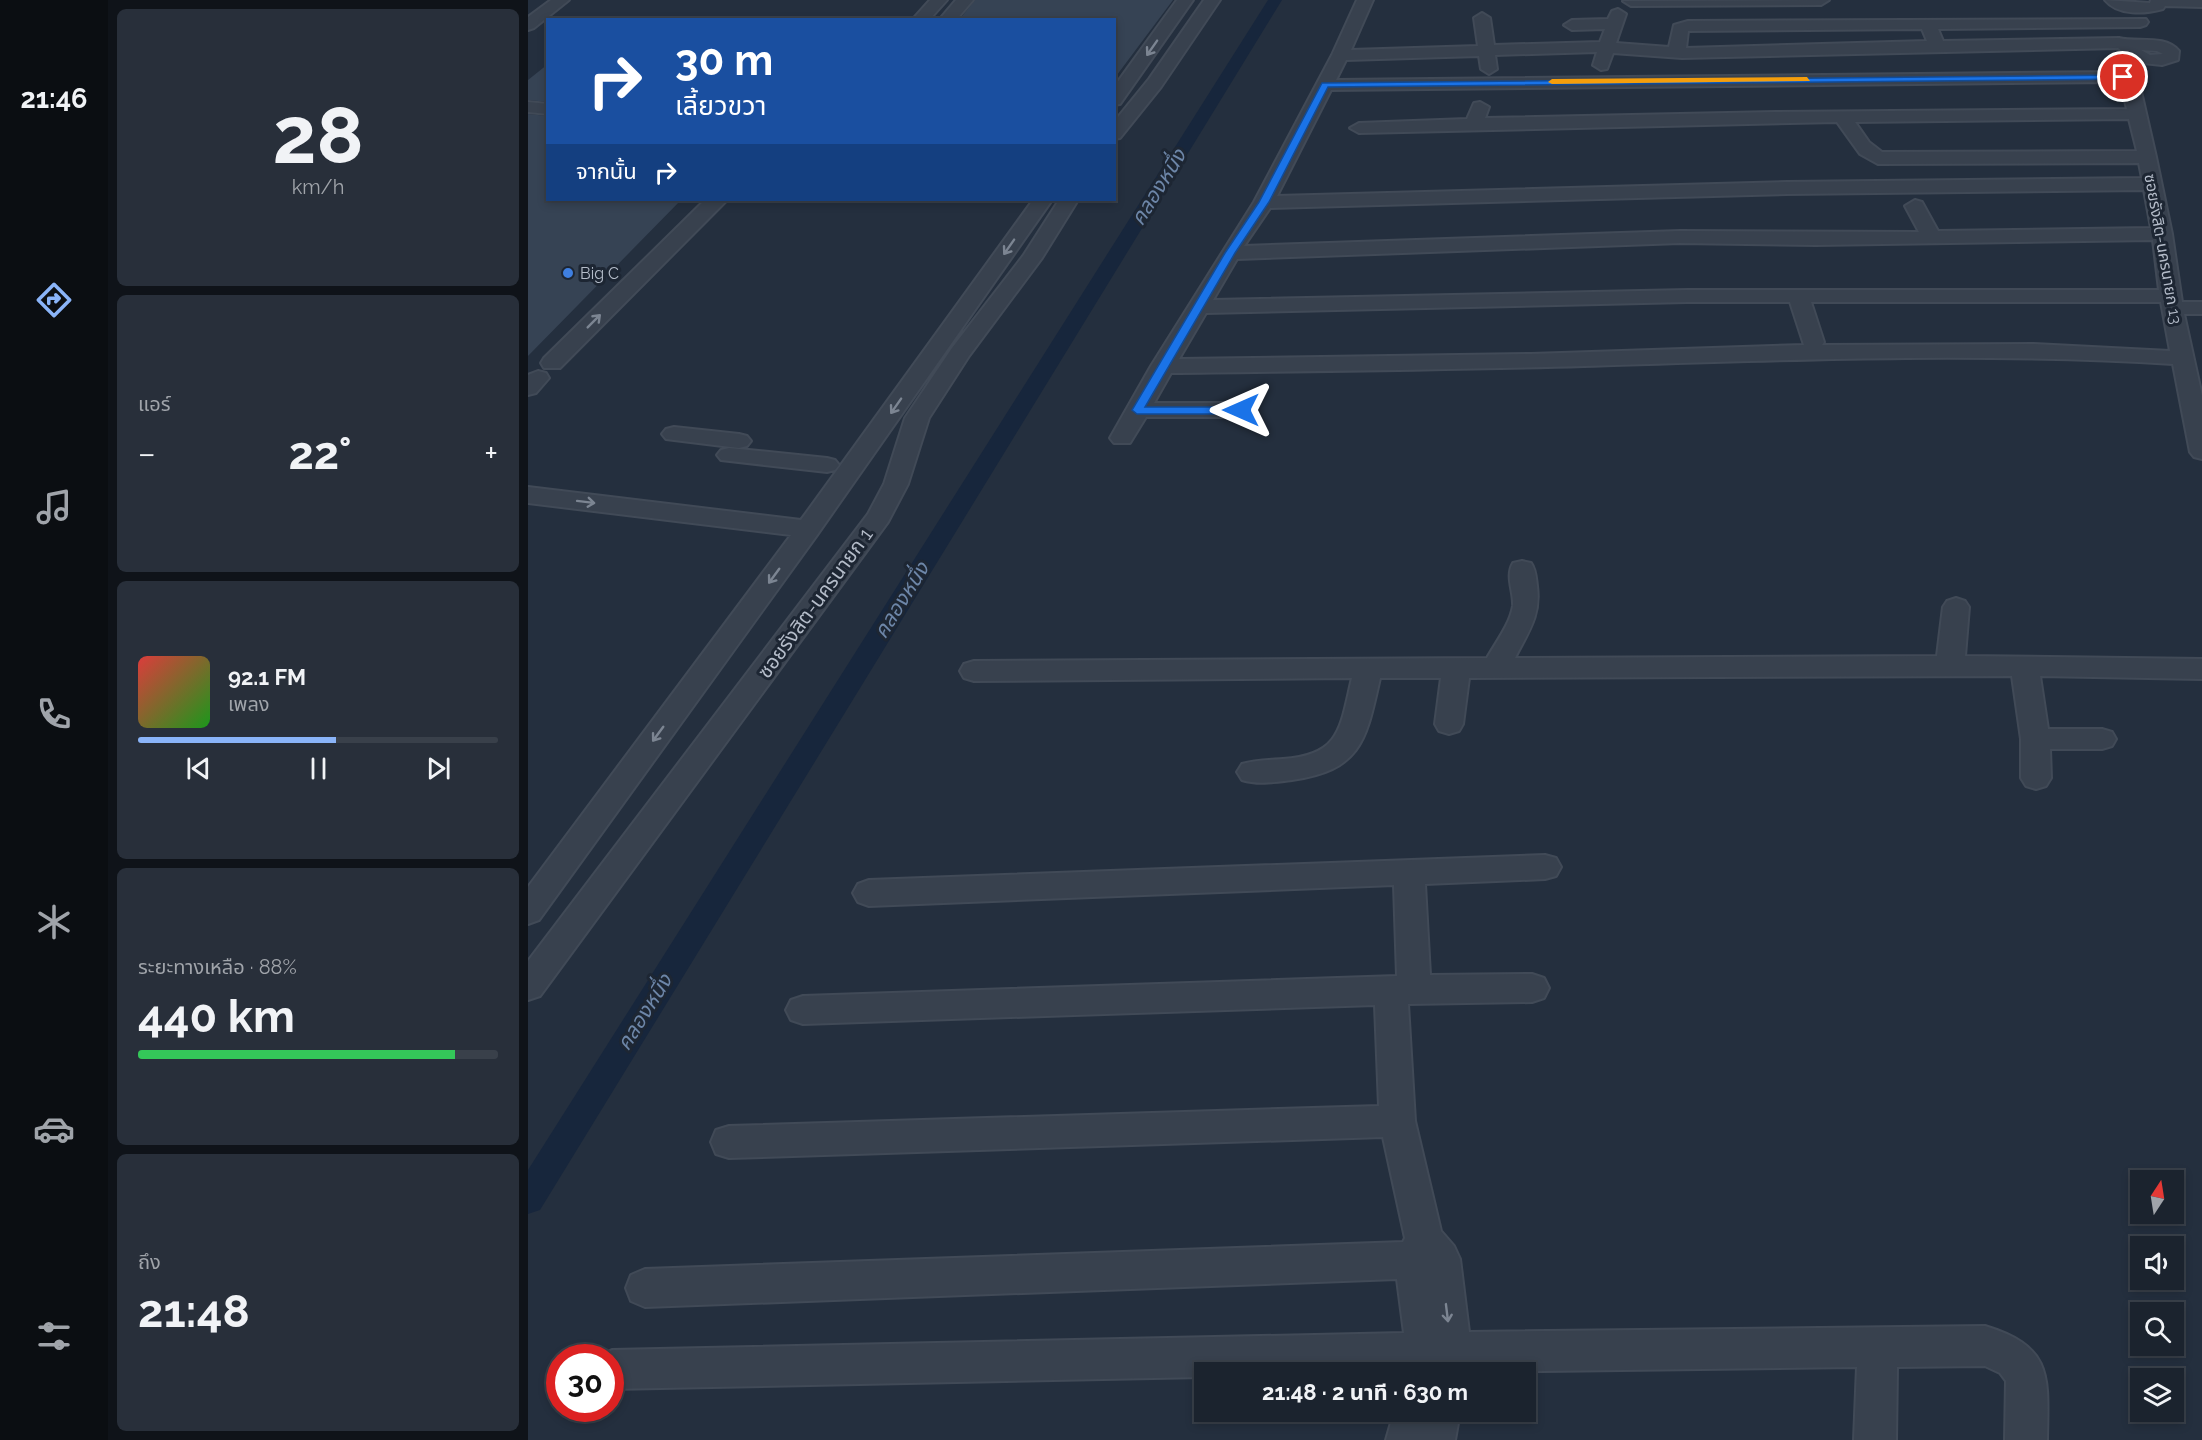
<!DOCTYPE html>
<html lang="th">
<head>
<meta charset="utf-8">
<style>
  :root { --surface:#1b232e; --page:#282f3a; --text:#f1f3f6; --muted:#a0a4aa; --line:#39404a; --accent:#8ab4f8 }
  body { margin:0; font-family:Raleway,"Noto Sans Thai",sans-serif; background:var(--page); color:var(--text); height:100vh; display:flex; flex-direction:column; font-size:22px; white-space:nowrap }
  * { box-sizing:border-box; margin:0 }
  p { font-size:20px; color:var(--muted) }
  .icon { flex:none; width:33px; height:33px; fill:none; stroke:currentColor; stroke-width:2; stroke-linecap:round; stroke-linejoin:round }
  .map { position:relative; flex:1; overflow:hidden }
  .side { display:flex; flex-direction:column; gap:9px; padding:9px; background:#0f1319; width:420px }
  .side>* { flex:none }
  .guide { position:absolute; left:18px; top:18px; width:570px; height:183px; border-radius:0px; box-shadow:0 3px 9px #0003,0 0 0 2px var(--line); background:#1a4fa0; color:#fff; overflow:hidden }
  .needle { width:39px; rotate:12deg }
  .fabs { position:absolute; left:1602px; top:1170px; display:grid; gap:12px }
  .fabs a { display:grid; place-items:center; width:54px; height:54px; border-radius:0px; background:var(--surface); box-shadow:0 3px 9px #0003,0 0 0 2px var(--line); font-size:30px }
  .speed { position:absolute; left:18px; top:1344px; display:flex; gap:12px; font-size:30px; font-weight:700; text-align:center }
  .speed>* { display:grid; place-content:center; width:78px; height:78px; border-radius:50%; background:var(--surface); box-shadow:0 3px 9px #0003,0 0 0 2px var(--line); line-height:1 }
  .speed .limit { border:9px solid #d22; background:#fff; color:#111 }
  .pin { position:absolute; display:grid; place-items:center; width:51px; height:51px; color:#fff; margin:-26px; border:3px solid #fff; border-radius:50%; box-shadow:0 2px 6px #0007 }
  .me { position:absolute; width:66px; margin:-33px; rotate:270deg; stroke-linejoin:round; filter:drop-shadow(0 0 4px #0008) }
  .turn { display:flex; align-items:center; gap:21px; height:126px; padding:0 30px; font-size:27px }
  .turn .icon { width:78px; height:78px; stroke-width:2.5 }
  .turn b { display:block; font-size:42px; line-height:51px }
  .then { display:flex; align-items:center; height:57px; padding:0 30px; background:#0003; gap:12px; font-size:22px }
  .big { font-size:45px; font-weight:700; line-height:1.1 }
  .side .widget { flex:1; display:flex; flex-direction:column; justify-content:center; gap:9px; min-width:0; padding:0 21px; border-radius:9px; background:var(--page) }
  .side .dial { align-items:center; gap:0 }
  .dial b { font-size:78px; line-height:1 }
  .song { display:flex; align-items:center; gap:18px }
  .cover { width:72px; height:72px; border-radius:9px; background:linear-gradient(135deg,hsl(0 70% 55%),hsl(120 70% 35%)) }
  .played { height:6px; border-radius:3px; background:linear-gradient(90deg,var(--accent) 55%,var(--line) 55%) }
  .keys { display:flex; justify-content:space-around; direction:ltr }
  .heat { display:flex; justify-content:space-between; align-items:center; font-size:33px; direction:ltr }
  .charge { height:9px; border-radius:4px; background:linear-gradient(90deg,#34c759 88%,var(--line) 0) }
  .trip { position:absolute; left:666px; top:1362px; width:342px; height:60px; border-radius:0px; background:var(--surface); box-shadow:0 3px 9px #0003,0 0 0 2px var(--line); font-weight:700; line-height:60px; text-align:center }
  main { display:flex; flex:1; min-height:0 }
  .tabs { display:flex; flex-direction:column; width:108px; justify-content:space-around; align-items:center; background:#0b0e12; color:var(--muted) }
  .tabs .icon { width:42px; height:42px }
  .tabs .active { color:var(--accent) }
  .tabs b { font-size:27px; color:var(--text) }
  .map>svg:first-child { display:block }
  .lines { fill:none; stroke-linecap:round; stroke-linejoin:round }
  .canal { fill:#17263c; fill-rule:evenodd }
  .building { fill:#364354 }
  .minor-casing { stroke:#414a57; stroke-width:4 }
  .minor { fill:#38414e; fill-rule:evenodd }
  .oneway { stroke:#7c8592 }
  .route { fill:#1a73e8; stroke:#114b97; stroke-width:1.5 }
  .slow { fill:#f59e0b }
  .shop-dot { fill:#3f7fe0; stroke:#1d2633; stroke-width:2 }
  .labels { text-anchor:middle; dominant-baseline:central; stroke-width:6; stroke-linejoin:round; paint-order:stroke }
  .far-street-label { font-size:16px; fill:#b4bcc9; stroke:#1d2633 }
  .far-poi-label { font-size:16px; fill:#b4bcc9; stroke:#1d2633; text-anchor:start }
  .street-label { font-size:20px; fill:#b4bcc9; stroke:#1d2633 }
  .water-label { font-size:21px; font-style:italic; fill:#6d86a8; stroke:#1d2633 }
</style>
</head>
<body>
<main>
<nav class="tabs">
<b>21:46</b>
<svg class="icon active" aria-label="directions" viewBox="0 0 24 24"><path d="M12 3l9 9-9 9-9-9zM9 14v-3h6M13 9l2 2-2 2"/></svg>
<svg class="icon" aria-label="music" viewBox="0 0 24 24"><path d="M9 18V5l10-2v13"/><circle cx="6" cy="18" r="3"/><circle cx="16" cy="16" r="3"/></svg>
<svg class="icon" aria-label="phone" viewBox="0 0 24 24"><path d="M5 4h4l2 5-3 2q2 4 5 5l2-3 5 2v4C11 20 4 13 5 4z"/></svg>
<svg class="icon" aria-label="climate" viewBox="0 0 24 24"><path d="M12 3v18M4 7l16 10M4 17L20 7"/></svg>
<svg class="icon" aria-label="car" viewBox="0 0 24 24"><path d="M5 17H2v-5l4-1 3-4h7l3 4 3 1v5h-3M9 17h6M6 11h13"/><circle cx="7" cy="17" r="2"/><circle cx="17" cy="17" r="2"/></svg>
<svg class="icon" aria-label="filters" viewBox="0 0 24 24"><path d="M4 7h16M4 17h16"/><circle cx="9" cy="7" r="2"/><circle cx="15" cy="17" r="2"/></svg>
</nav>
<section class="side">
<div class="widget dial"><b>28</b><p>km/h</p></div>
<div class="widget"><p>แอร์</p>
<div class="heat"><a>−</a><b class="big">22°</b><a>+</a></div>
</div>
<div class="widget">
<div class="song"><i class="cover"></i><div><b>92.1 FM</b><p>เพลง</p></div></div>
<div class="played"></div>
<div class="keys"><svg class="icon" aria-label="previous" viewBox="0 0 24 24"><path d="M18 5L8 12l10 7zM5 5v14"/></svg><svg class="icon" aria-label="pause" viewBox="0 0 24 24"><path d="M8 5v14M16 5v14"/></svg><svg class="icon" aria-label="next" viewBox="0 0 24 24"><path d="M6 5l10 7-10 7zM19 5v14"/></svg></div>
</div>
<div class="widget"><p>ระยะทางเหลือ · 88%</p><b class="big">440 km</b><div class="charge"></div></div>
<div class="widget"><p>ถึง</p><b class="big">21:48</b></div>
</section>
<div class="map">
<svg width="1674" height="1440" viewBox="0 0 1674 1440">
  <rect width="100%" height="100%" fill="#242f3e"/>
  <g class="lines">
    <!-- canal -->
    <path class="canal" d="M 740,0 L 754,0 L 12,1210 L 0,1214 L 0,1170 Z"/>
  </g>
  <!-- building -->
  <path class="building" d="M 447,0 L 645,0 L 586,79 L 586,20 L 431,20 Z
    M 20,64 L 20,102 L 0,100 L 0,80 Z
    M 0,114 L 20,116 L 20,200 L 153,200 L 0,356 Z"/>
  <g class="lines">
    <!-- minor casing -->
    <g class="minor-casing">
      <path id="minor" d="M 23,0 L 41,0 L 6,28 L 0,30 L 0,17 Z
        M 402,0 L 419,0 L 401,20 L 384,20 Z
        M 428,0 L 445,0 L 428,20 L 411,20 Z
        M 649,0 L 665,0 L 592,104 L 586,105 L 586,87 Z
        M 676,0 L 692,0 L 633,87 L 592,138 L 586,139 L 586,122 L 621,79 Z
        M 829,0 L 845,0 L 823,50 L 950,46 L 946,18 L 954,13 L 962,18 L 966,45 L 1072,42 L 1077,29 L 1044,30 L 1036,25 L 1044,20 L 1080,19 L 1084,11 L 1090,9 L 1098,14 L 1088,43 L 1141,47 L 1146,25 L 1160,21 L 1618,19 L 1620,22 L 1618,25 L 1612,27 L 1410,29 L 1415,41 L 1591,38 C 1609,43 1637,34 1651,51 L 1650,60 L 1634,65 L 1615,63 L 1605,71 L 1604,77 L 1612,87 L 1628,157 L 1644,234 L 1654,302 L 1674,302 L 1674,314 L 1656,314 L 1674,396 L 1674,459 L 1666,457 L 1662,452 L 1645,364 C 1448,352 1253,360 1056,366 C 919,370 781,371 643,373 L 626,403 L 713,403 L 721,405 L 725,410 L 721,415 L 713,417 L 618,417 L 602,443 L 586,443 L 582,438 L 623,366 L 726,202 L 804,55 ZM 1394,29 L 1399,41 L 1158,48 L 1160,31 ZM 1590,48 L 1602,57 L 1591,65 L 1588,72 L 808,80 L 818,60 L 951,56 L 953,69 L 961,74 L 969,69 L 967,55 L 1069,52 L 1065,65 L 1073,70 L 1079,69 L 1085,53 L 1154,58 ZM 1613,50 L 1629,51 L 1635,54 L 1622,55 ZM 1590,82 L 1594,88 L 1599,109 L 1247,112 L 957,118 L 961,107 L 952,102 L 946,103 L 939,119 L 831,123 L 822,128 L 831,133 L 1309,122 L 1332,154 L 1350,164 L 1611,163 L 1614,178 L 1259,182 L 749,196 L 803,90 ZM 1601,119 L 1609,151 L 1354,152 L 1341,142 L 1327,122 ZM 1616,190 L 1623,228 L 1410,231 L 1394,202 L 1387,200 L 1377,206 L 1391,232 L 1152,231 L 716,246 L 742,208 L 1259,194 ZM 1625,240 L 1631,290 L 1159,290 L 685,300 L 709,259 L 1152,243 L 1288,245 ZM 1159,302 L 1262,302 L 1276,345 L 1003,354 L 651,359 L 678,313 ZM 1283,302 L 1633,302 L 1642,351 L 1506,344 L 1294,345 L 1296,342 Z
        M 1301,0 L 1293,5 L 1103,6 L 1095,1 Z
        M 1577,0 L 1622,3 L 1623,0 L 1674,0 L 1674,7 L 1637,6 L 1635,9 C 1617,14 1590,16 1577,0 Z
        M 0,102 L 20,104 L 20,114 L 0,112 Z
        M 177,200 L 199,200 L 32,368 L 16,368 L 13,363 L 16,358 Z
        M 505,200 L 524,200 L 289,535 L 11,920 L 0,924 L 0,887 L 263,535 L 0,503 L 0,487 L 273,520 Z
        M 531,200 L 550,200 L 514,258 L 441,356 L 401,418 L 380,484 L 360,522 L 12,996 L 0,1000 L 0,961 L 340,514 L 356,484 L 377,418 L 424,348 L 495,256 Z
        M 10,371 L 18,373 L 21,378 L 8,393 L 0,395 L 0,375 Z
        M 146,427 L 211,434 L 219,436 L 223,441 L 219,446 L 211,448 L 138,439 L 134,434 L 138,429 Z
        M 201,448 L 299,458 L 307,460 L 311,465 L 307,470 L 299,472 L 193,460 L 189,455 L 193,450 Z
        M 994,561 L 1003,563 C 1008,570 1008,578 1009,586 C 1013,616 1000,632 987,658 L 1409,656 L 1415,607 L 1419,601 L 1428,598 L 1437,601 L 1441,607 L 1437,656 L 1674,659 L 1674,679 L 1512,676 L 1520,729 L 1574,729 L 1584,732 L 1588,739 L 1584,746 L 1574,749 L 1522,749 L 1523,778 L 1518,786 L 1508,789 L 1498,786 L 1493,778 L 1493,739 L 1484,676 L 941,678 L 935,724 L 931,731 L 921,734 L 911,731 L 907,724 L 913,678 L 852,678 C 838,740 834,770 764,780 C 748,782 730,785 714,780 L 709,772 L 714,764 C 727,760 741,760 755,759 C 813,755 812,728 824,678 L 446,681 L 436,678 L 432,671 L 436,664 L 446,661 L 959,658 C 968,642 982,624 985,606 C 986,592 977,576 985,563 Z
        M 1017,855 L 1028,858 L 1033,867 L 1028,876 L 1017,879 L 897,884 L 902,975 L 1004,974 L 1016,978 L 1021,988 L 1016,998 L 1004,1002 L 880,1004 L 887,1121 L 913,1231 L 926,1246 L 932,1259 L 941,1332 L 1457,1326 C 1526,1347 1520,1377 1519,1440 L 1477,1440 L 1478,1381 L 1472,1373 L 1457,1366 L 1369,1367 L 1368,1440 L 1326,1440 L 1329,1367 L 940,1372 L 676,1372 L 676,1377 L 82,1389 L 82,1358 L 69,1358 L 84,1350 L 876,1333 L 869,1279 L 117,1307 L 103,1301 L 98,1288 L 103,1275 L 117,1269 L 875,1242 L 877,1238 L 855,1137 L 201,1158 L 188,1154 L 183,1142 L 188,1130 L 201,1126 L 851,1106 L 847,1005 L 275,1024 L 263,1020 L 258,1010 L 263,1000 L 275,996 L 869,976 L 866,885 L 341,906 L 330,902 L 325,893 L 330,884 L 341,880 Z
        M 866,1412 L 932,1412 L 927,1440 L 858,1440 Z"/>
    </g>
    <!-- minor -->
    <use href="#minor" class="minor"/>
  </g>
  <!-- one-way arrows -->
  <defs><path id="oneway-shaft" d="M-6 0H5M1.5-3L5.5 0L1.5 3" fill="none" stroke-width="1.6" stroke-linecap="round" stroke-linejoin="round" transform="scale(1.5)"/></defs>
  <g class="oneway">
    <use href="#oneway-shaft" transform="translate(624 48) rotate(125)"/>
    <use href="#oneway-shaft" transform="translate(481 247) rotate(125)"/>
    <use href="#oneway-shaft" transform="translate(66 321) rotate(-45)"/>
    <use href="#oneway-shaft" transform="translate(368 406) rotate(125)"/>
    <use href="#oneway-shaft" transform="translate(58 502) rotate(7)"/>
    <use href="#oneway-shaft" transform="translate(246 576) rotate(126)"/>
    <use href="#oneway-shaft" transform="translate(130 734) rotate(126)"/>
    <use href="#oneway-shaft" transform="translate(919 1313) rotate(83)"/>
  </g>
  <!-- route -->
  <path class="route" d="M 1595,75 L 1598,79 L 800,87 L 741,202 L 707,253 L 617,407 L 713,407 L 718,410 L 713,414 L 609,414 L 604,410 L 697,253 L 731,202 L 794,83 Z"/>
  <!-- slow -->
  <path class="slow" d="M 1279,77 L 1282,81 L 1024,84 L 1020,82 L 1024,79 Z"/>
  <!-- markers -->
  <circle class="shop-dot" cx="40" cy="273" r="6"/>
  <g class="labels">
    <!-- far-street labels -->
    <g class="far-street-label">
      <text transform="translate(1635 249) rotate(80)">ซอยรังสิต-นครนายก 13</text>
    </g>
    <!-- far-poi labels -->
    <g class="far-poi-label">
      <text x="52" y="273">Big C</text>
    </g>
    <!-- street labels -->
    <g class="street-label">
      <text transform="translate(287 603) rotate(-54)">ซอยรังสิต-นครนายก 1</text>
    </g>
    <!-- water labels -->
    <g class="water-label">
      <text transform="translate(630 187) rotate(-58)">คลองหนึ่ง</text>
      <text transform="translate(373 600) rotate(-58)">คลองหนึ่ง</text>
      <text transform="translate(116 1012) rotate(-58)">คลองหนึ่ง</text>
    </g>
  </g>
</svg>
<div class="fabs">
<a><svg class="needle" viewBox="-14 -14 28 28"><path d="M0-13l5 13h-10z" fill="#e53935"/><path d="M0 13l5-13h-10z" fill="#a0a4aa"/></svg></a>
<a><svg class="icon" aria-label="sound" viewBox="0 0 24 24"><path d="M4 9h4l5-4v14l-5-4H4zM17 9q2 3 0 6"/></svg></a>
<a><svg class="icon" aria-label="search" viewBox="0 0 24 24"><circle cx="10" cy="10" r="6"/><path d="M15 15l6 6"/></svg></a>
<a><svg class="icon" aria-label="layers" viewBox="0 0 24 24"><path d="M12 4l9 5-9 5-9-5zM3 14l9 5 9-5"/></svg></a>
</div>
<div class="speed"><div class="limit">30</div></div>
<div class="pin" style="left:1595px;top:77px;background:#d93025"><svg class="icon" aria-label="arrive" viewBox="0 0 24 24"><path d="M6 21V4h12l-3 4 3 4H6"/></svg></div>
<svg class="me" style="left:713px;top:410px" viewBox="-20 -20 40 40"><path d="M0-17L14 15 0 8-14 15z" fill="#1a73e8" stroke="#fff" stroke-width="4"/></svg>
<div class="trip">21:48 · 2 นาที · 630 m</div>
<div class="guide">
<div class="turn"><svg class="icon" aria-label="right" viewBox="0 0 24 24"><path d="M7 20v-9h11M14 6l5 5-5 5"/></svg><div><b>30 m</b>เลี้ยวขวา</div></div>
<div class="then">จากนั้น<svg class="icon" aria-label="right" viewBox="0 0 24 24"><path d="M7 20v-9h11M14 6l5 5-5 5"/></svg></div>
</div>
</div>
</main>
</body>
</html>
